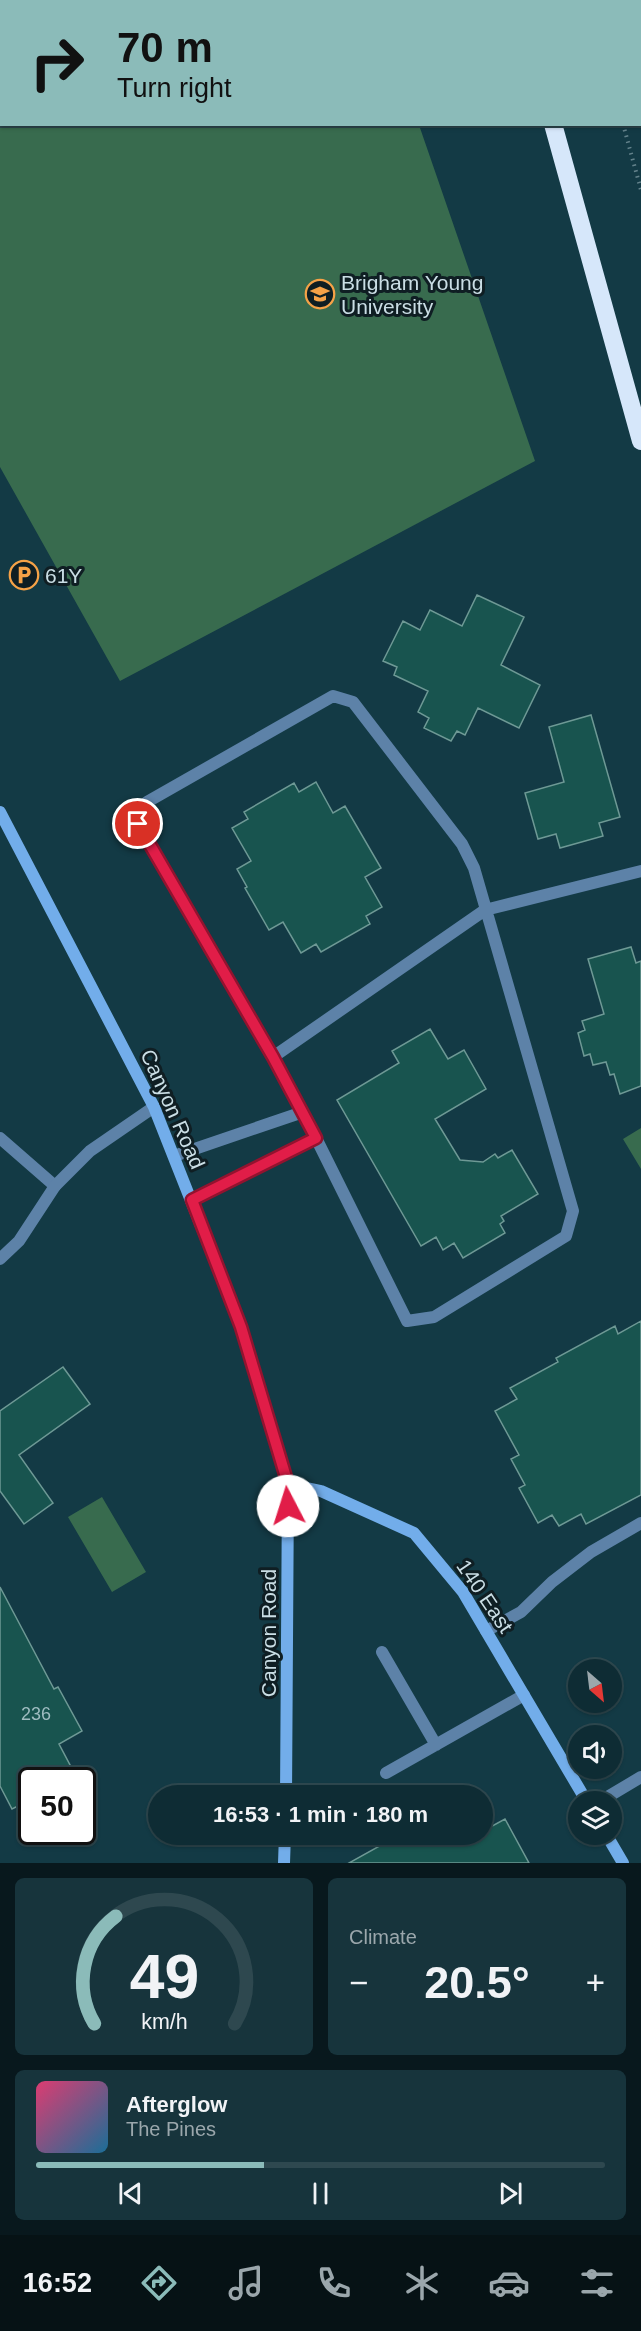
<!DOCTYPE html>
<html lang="en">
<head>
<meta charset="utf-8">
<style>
  :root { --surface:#0e2c34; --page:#17343c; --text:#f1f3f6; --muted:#9ba7ac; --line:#2e484f; --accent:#8bbbb9 }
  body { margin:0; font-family:Helvetica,sans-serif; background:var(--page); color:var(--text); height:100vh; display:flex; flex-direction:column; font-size:22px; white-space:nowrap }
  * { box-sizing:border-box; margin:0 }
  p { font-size:20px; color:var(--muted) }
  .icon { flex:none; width:33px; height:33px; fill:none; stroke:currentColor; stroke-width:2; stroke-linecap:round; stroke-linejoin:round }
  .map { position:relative; height:1863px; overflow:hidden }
  .drawer { display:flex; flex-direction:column; gap:15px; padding:15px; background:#08181d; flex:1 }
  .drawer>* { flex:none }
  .top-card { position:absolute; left:0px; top:0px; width:642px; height:126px; box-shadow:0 2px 4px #0004,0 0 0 2px var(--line); background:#8bbbb9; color:#111; overflow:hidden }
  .needle { width:39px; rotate:152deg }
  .fabs { position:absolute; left:568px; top:1659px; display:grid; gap:12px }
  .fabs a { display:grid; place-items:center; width:54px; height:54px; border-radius:50%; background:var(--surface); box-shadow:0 2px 4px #0004,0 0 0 2px var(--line); font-size:30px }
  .speed { position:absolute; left:18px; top:1767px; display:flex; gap:12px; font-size:30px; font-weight:700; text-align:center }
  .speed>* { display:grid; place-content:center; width:78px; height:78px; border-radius:50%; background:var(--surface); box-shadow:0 2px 4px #0004,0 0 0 2px var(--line); line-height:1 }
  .speed .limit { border:3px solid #111; border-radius:9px; background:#fff; color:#111 }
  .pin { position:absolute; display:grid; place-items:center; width:51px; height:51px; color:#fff; margin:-26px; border:3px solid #fff; border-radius:50%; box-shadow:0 2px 6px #0007 }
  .me { position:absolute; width:66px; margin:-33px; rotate:355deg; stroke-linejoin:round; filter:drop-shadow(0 0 4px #0008) }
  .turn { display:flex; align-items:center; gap:21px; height:126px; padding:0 18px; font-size:27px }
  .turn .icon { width:78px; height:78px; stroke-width:2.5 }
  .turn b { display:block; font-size:42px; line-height:51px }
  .big { font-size:45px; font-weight:600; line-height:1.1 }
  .drawer .card { flex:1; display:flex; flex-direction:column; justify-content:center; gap:9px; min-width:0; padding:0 21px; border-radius:9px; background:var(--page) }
  .drawer .dial { align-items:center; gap:0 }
  .dial svg { height:156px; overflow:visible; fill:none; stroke:var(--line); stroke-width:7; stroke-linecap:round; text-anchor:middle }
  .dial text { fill:var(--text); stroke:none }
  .song { display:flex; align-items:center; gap:18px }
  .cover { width:72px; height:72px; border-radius:9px; background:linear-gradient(135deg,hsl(340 70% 55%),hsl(200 70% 35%)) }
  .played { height:6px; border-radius:3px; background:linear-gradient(90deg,var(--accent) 40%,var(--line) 40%) }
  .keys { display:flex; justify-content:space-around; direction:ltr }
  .heat { display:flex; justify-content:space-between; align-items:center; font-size:33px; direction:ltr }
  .drawer .tiles { flex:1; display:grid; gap:15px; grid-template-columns:1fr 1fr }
  .card:last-child { grid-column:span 2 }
  .trip { position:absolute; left:148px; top:1785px; width:345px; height:60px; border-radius:30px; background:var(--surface); box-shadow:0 2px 4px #0004,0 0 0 2px var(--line); font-weight:600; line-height:60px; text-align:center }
  .menu { display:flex; height:96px; justify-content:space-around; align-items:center; background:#061215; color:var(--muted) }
  .menu .icon { width:42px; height:42px }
  .menu .on { color:var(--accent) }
  .menu b { font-size:27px; color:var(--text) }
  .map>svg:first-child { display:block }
  .green { fill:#386b4e }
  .building { fill:#18544f; stroke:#6e9995; stroke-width:1.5 }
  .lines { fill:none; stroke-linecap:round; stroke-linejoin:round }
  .path { stroke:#63828b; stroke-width:4; stroke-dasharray:1.5 4.5; stroke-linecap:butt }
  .lane { stroke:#5d82a8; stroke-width:12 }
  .street { stroke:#5d82a8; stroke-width:12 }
  .secondary { stroke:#72adea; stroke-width:12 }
  .highway { stroke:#d6e7fa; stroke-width:18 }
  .route-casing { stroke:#92132f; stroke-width:15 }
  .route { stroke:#e11d48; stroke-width:10 }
  .labels { text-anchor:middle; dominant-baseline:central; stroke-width:6; stroke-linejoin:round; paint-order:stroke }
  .number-label { font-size:18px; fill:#9ebcc0 }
  .poi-label { font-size:21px; fill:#cadee5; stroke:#0f1e23; text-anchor:start }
  .street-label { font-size:21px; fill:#cadee5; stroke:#0f1e23 }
</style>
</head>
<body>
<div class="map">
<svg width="641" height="1863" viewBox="0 0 641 1863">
  <rect width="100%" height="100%" fill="#133a45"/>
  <!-- green -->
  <path class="green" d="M 0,0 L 376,0 L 2,2 L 2,124 L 419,125 L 535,461 L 120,681 L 0,467 Z
    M 641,1128 L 641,1169 L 623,1139 Z
    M 102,1497 L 146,1572 L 112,1592 L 68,1517 Z"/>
  <!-- building -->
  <path class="building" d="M 477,595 L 524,617 L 501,665 L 540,685 L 519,728 L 478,708 L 465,735 L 457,731 L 451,741 L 424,728 L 429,718 L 418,712 L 428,691 L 394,675 L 397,667 L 383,661 L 403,621 L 420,630 L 430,610 L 462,626 Z
    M 591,715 L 620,817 L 599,823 L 603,836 L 560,848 L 556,834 L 538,839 L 525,793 L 564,782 L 549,727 Z
    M 316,782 L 333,813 L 345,806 L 381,868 L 365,877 L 382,907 L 366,916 L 370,924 L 321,952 L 316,944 L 301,953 L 283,922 L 269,930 L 245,888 L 247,887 L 237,869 L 251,861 L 232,828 L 248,819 L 244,812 L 294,783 L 299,792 Z
    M 631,947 L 636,963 L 641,961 L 641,1086 L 620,1094 L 614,1074 L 610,1075 L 606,1062 L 593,1065 L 590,1054 L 584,1056 L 578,1033 L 585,1030 L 582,1021 L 604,1014 L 588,959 Z
    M 430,1029 L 448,1059 L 464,1050 L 486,1089 L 435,1119 L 460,1160 L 483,1162 L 495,1154 L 498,1158 L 512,1150 L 538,1194 L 501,1216 L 504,1221 L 500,1224 L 505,1233 L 463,1258 L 454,1243 L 443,1250 L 436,1237 L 421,1246 L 337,1100 L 399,1063 L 392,1051 Z
    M 641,1321 L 641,1495 L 586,1524 L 581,1514 L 559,1526 L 552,1515 L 538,1523 L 519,1488 L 525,1485 L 511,1459 L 519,1455 L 495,1411 L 517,1399 L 510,1388 L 558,1362 L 556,1358 L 615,1326 L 618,1334 Z
    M 63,1367 L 90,1404 L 19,1455 L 53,1503 L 24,1524 L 0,1491 L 0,1411 Z
    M 0,1587 L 54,1689 L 58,1687 L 82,1731 L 59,1744 L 78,1780 L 32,1780 L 32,1799 L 12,1809 L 0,1786 Z
    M 505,1819 L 529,1863 L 349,1863 L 401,1834 L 483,1834 L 483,1831 Z"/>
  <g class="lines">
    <!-- path -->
    <path class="path" d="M 589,0 L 589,2
      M 623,124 L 641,190"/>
    <!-- lane -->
    <path class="lane" d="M 333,696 L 353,702 L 462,844 L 474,868 L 573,1211 L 566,1236 L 434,1317 L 407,1321 L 316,1138 L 273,1057 L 138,823 L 147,802 Z
      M 273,1057 L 485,910 L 641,871
      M 0,1138 L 55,1186
      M 174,1156 L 303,1112
      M 192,1201 L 316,1138
      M 486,1631 L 521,1612 L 552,1582 L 591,1552 L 641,1523
      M 382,1652 L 436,1745
      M 386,1773 L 524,1695
      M 599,1802 L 641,1777"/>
    <!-- street -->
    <path class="street" d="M 0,1259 L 19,1241 L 55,1186 L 90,1151 L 154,1107"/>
    <!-- secondary -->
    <path class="secondary" d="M 0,812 L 154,1107 L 241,1327 L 288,1484 L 286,1796
      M 288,1484 L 321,1491 L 414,1533 L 463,1592 L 587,1802
      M 606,1834 L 623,1863
      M 284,1863 L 285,1834"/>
    <!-- highway -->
    <path class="highway" d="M 518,0 L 518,2
      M 553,124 L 641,441"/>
  </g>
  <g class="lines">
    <!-- route casing -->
    <g class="route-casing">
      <path id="route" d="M 138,824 L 273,1057 L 316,1138 L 192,1200 L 241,1327 L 288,1484 L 288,1506"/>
    </g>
    <!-- route -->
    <use href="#route" class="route"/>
  </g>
  <!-- icons -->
  <defs>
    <g id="university-ring" transform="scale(1.5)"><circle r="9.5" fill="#0f1e23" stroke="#f6a247" stroke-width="1.5"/><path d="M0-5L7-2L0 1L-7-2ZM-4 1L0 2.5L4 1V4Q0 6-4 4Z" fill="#f6a247"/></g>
    <g id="parking-ring" transform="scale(1.5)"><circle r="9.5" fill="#0f1e23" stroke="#f6a247" stroke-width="1.5"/><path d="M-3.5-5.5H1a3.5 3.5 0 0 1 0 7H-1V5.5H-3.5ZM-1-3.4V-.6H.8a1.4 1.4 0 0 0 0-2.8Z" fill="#f6a247"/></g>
  </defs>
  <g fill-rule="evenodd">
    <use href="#university-ring" x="320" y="294"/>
    <use href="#parking-ring" x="24" y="575"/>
  </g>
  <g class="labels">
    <!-- number labels -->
    <g class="number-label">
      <text x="36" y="1714">236</text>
    </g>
    <!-- poi labels -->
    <g class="poi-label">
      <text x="341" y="282">Brigham Young<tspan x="341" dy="24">University</tspan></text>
      <text x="45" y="575">61Y</text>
    </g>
    <!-- street labels -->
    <g class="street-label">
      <text transform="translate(173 1109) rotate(66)">Canyon Road</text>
      <text transform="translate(485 1596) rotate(56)">140 East</text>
      <text transform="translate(268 1633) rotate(-90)">Canyon Road</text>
    </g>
  </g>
</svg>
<div class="fabs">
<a><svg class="needle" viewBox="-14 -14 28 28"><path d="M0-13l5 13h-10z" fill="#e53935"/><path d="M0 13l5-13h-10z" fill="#9ba7ac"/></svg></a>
<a><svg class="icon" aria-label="sound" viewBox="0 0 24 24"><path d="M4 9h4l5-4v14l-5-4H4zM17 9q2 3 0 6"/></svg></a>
<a><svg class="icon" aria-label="layers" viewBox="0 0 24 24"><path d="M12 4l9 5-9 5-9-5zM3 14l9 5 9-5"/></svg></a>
</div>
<div class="speed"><div class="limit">50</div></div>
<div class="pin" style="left:138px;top:824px;background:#d93025"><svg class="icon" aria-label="arrive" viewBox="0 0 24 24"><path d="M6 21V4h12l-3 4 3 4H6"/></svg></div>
<svg class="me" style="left:288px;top:1506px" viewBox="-20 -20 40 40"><circle r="19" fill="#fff"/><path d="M0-13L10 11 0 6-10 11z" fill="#e11d48"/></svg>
<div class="trip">16:53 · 1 min · 180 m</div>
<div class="top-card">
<div class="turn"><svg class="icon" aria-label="right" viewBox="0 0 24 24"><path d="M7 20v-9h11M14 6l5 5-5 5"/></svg><div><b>70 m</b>Turn right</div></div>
</div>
</div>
<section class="drawer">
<div class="tiles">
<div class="card dial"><svg viewBox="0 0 100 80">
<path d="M14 69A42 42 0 1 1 86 69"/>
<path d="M14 69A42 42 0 0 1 25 14" stroke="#8bbbb9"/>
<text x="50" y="56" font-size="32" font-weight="700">49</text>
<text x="50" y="72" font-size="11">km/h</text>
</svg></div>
<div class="card"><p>Climate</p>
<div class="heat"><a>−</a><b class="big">20.5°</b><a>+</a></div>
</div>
<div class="card">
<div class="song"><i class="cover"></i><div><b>Afterglow</b><p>The Pines</p></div></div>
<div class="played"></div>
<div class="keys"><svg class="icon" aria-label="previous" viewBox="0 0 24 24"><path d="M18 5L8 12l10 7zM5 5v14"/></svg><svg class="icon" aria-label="pause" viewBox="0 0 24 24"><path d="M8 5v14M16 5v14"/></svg><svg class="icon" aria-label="next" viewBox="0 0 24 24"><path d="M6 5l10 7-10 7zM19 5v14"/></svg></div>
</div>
</div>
</section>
<nav class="menu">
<b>16:52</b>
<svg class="icon on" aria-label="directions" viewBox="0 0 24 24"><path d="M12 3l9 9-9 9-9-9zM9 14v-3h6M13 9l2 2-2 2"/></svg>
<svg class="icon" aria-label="music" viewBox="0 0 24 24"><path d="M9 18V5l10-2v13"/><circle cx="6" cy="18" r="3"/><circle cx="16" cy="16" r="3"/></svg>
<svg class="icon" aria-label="phone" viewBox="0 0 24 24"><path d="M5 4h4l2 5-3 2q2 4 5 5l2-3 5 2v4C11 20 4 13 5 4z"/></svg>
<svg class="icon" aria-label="climate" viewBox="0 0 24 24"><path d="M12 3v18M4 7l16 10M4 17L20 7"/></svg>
<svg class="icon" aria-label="car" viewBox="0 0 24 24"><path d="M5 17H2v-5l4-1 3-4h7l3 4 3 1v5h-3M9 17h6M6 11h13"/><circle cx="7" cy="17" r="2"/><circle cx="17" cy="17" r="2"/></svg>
<svg class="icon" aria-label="filters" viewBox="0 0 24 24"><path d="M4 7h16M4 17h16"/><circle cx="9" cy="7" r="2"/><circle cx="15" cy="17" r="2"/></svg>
</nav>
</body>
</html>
